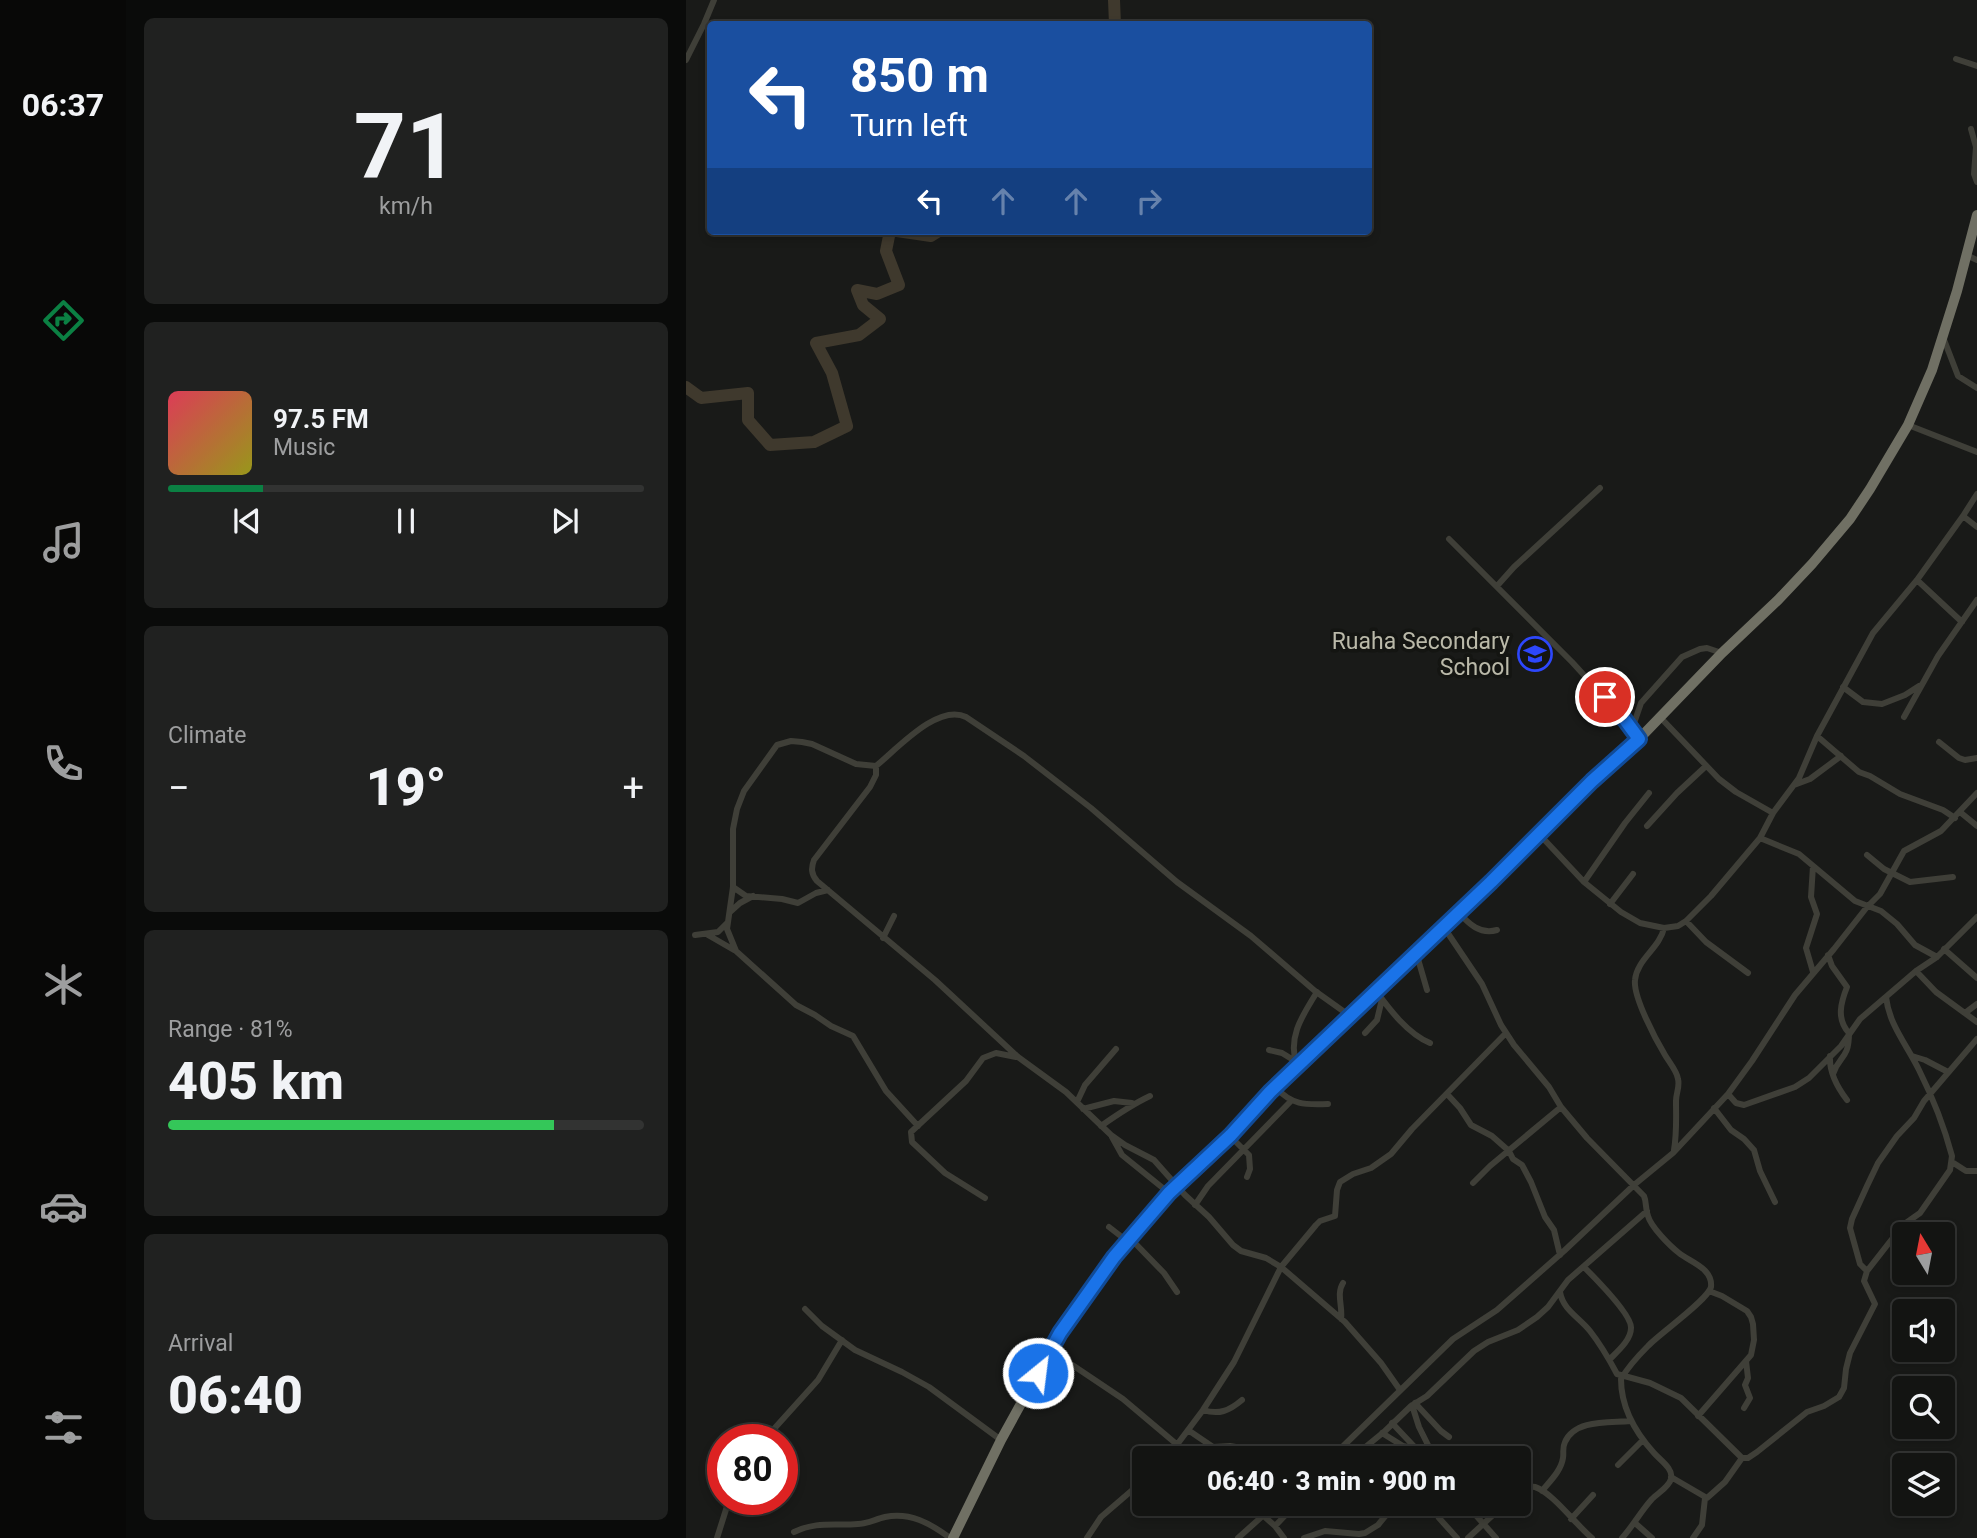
<!DOCTYPE html>
<html lang="en">
<head>
<meta charset="utf-8">
<style>
  :root { --surface:#131412; --page:#202120; --text:#f1f3f6; --muted:#9d9e9f; --line:#323332; --accent:#0b8043 }
  body { margin:0; font-family:Roboto,sans-serif; background:var(--page); color:var(--text); height:100vh; display:flex; flex-direction:column; font-size:26px; white-space:nowrap }
  * { box-sizing:border-box; margin:0 }
  p { font-size:23px; color:var(--muted) }
  .icon { flex:none; width:38px; height:38px; fill:none; stroke:currentColor; stroke-width:2; stroke-linecap:round; stroke-linejoin:round }
  .map { position:relative; flex:1; overflow:hidden }
  .details { display:flex; flex-direction:column; gap:18px; padding:18px; background:#0a0b0a; width:560px }
  .details>* { flex:none }
  .guide { position:absolute; left:21px; top:21px; width:665px; height:214px; border-radius:7px; box-shadow:0 4px 10px #0003,0 0 0 2px var(--line); background:#1a4fa0; color:#fff; overflow:hidden }
  .needle { width:46px; rotate:350deg }
  .controls { position:absolute; left:1206px; top:1222px; display:grid; gap:14px }
  .controls a { display:grid; place-items:center; width:63px; height:63px; border-radius:7px; background:var(--surface); box-shadow:0 4px 10px #0003,0 0 0 2px var(--line); font-size:35px }
  .speed { position:absolute; left:21px; top:1424px; display:flex; gap:14px; font-size:35px; font-weight:700; text-align:center }
  .speed>* { display:grid; place-content:center; width:91px; height:91px; border-radius:50%; background:var(--surface); box-shadow:0 4px 10px #0003,0 0 0 2px var(--line); line-height:1 }
  .speed .limit { border:10px solid #d22; background:#fff; color:#111 }
  .pin { position:absolute; display:grid; place-items:center; width:60px; height:60px; color:#fff; margin:-30px; border:4px solid #fff; border-radius:50%; box-shadow:0 2px 7px #0007 }
  .me { position:absolute; width:77px; margin:-38px; rotate:29deg; stroke-linejoin:round; filter:drop-shadow(0 0 5px #0008) }
  .turn { display:flex; align-items:center; gap:24px; height:147px; padding:0 28px; font-size:32px }
  .turn .icon { width:91px; height:91px; stroke-width:2.5 }
  .turn b { display:block; font-size:49px; line-height:60px }
  .lanes { display:flex; align-items:center; height:66px; padding:0 28px; background:#0003; justify-content:center; gap:35px; direction:ltr }
  .lanes .off { opacity:.35 }
  .big { font-size:52px; font-weight:800; line-height:1.1 }
  .details .card { flex:1; display:flex; flex-direction:column; justify-content:center; gap:10px; min-width:0; padding:0 24px; border-radius:10px; background:var(--page) }
  .details .dial { align-items:center; gap:0 }
  .dial b { font-size:91px; line-height:1 }
  .song { display:flex; align-items:center; gap:21px }
  .cover { width:84px; height:84px; border-radius:10px; background:linear-gradient(135deg,hsl(350 70% 55%),hsl(60 70% 35%)) }
  .played { height:7px; border-radius:4px; background:linear-gradient(90deg,var(--accent) 20%,var(--line) 20%) }
  .keys { display:flex; justify-content:space-around; direction:ltr }
  .heat { display:flex; justify-content:space-between; align-items:center; font-size:38px; direction:ltr }
  .charge { height:10px; border-radius:5px; background:linear-gradient(90deg,#34c759 81%,var(--line) 0) }
  .trip { position:absolute; left:446px; top:1446px; width:399px; height:70px; border-radius:7px; background:var(--surface); box-shadow:0 4px 10px #0003,0 0 0 2px var(--line); font-weight:800; line-height:70px; text-align:center }
  main { display:flex; flex:1; min-height:0 }
  .menu { display:flex; flex-direction:column; width:126px; justify-content:space-around; align-items:center; background:#080807; color:var(--muted) }
  .menu .icon { width:49px; height:49px }
  .menu .current { color:var(--accent) }
  .menu b { font-size:32px; color:var(--text) }
  .map>svg:first-child { display:block }
  .lines { fill:none; stroke-linecap:round; stroke-linejoin:round }
  .river { stroke:#3f392d; stroke-width:12 }
  .street { stroke:#3f3f38; stroke-width:6 }
  .highway { stroke:#707064; stroke-width:10 }
  .route-casing { stroke:#114b97; stroke-width:18 }
  .route { stroke:#1a73e8; stroke-width:12 }
  .labels { text-anchor:middle; dominant-baseline:central; stroke-width:7; stroke-linejoin:round; paint-order:stroke }
  .poi-label { font-size:23px; fill:#bab9a9; stroke:#141512; text-anchor:end }
</style>
</head>
<body>
<main>
<nav class="menu">
<b>06:37</b>
<svg class="icon current" aria-label="directions" viewBox="0 0 24 24"><path d="M12 3l9 9-9 9-9-9zM9 14v-3h6M13 9l2 2-2 2"/></svg>
<svg class="icon" aria-label="music" viewBox="0 0 24 24"><path d="M9 18V5l10-2v13"/><circle cx="6" cy="18" r="3"/><circle cx="16" cy="16" r="3"/></svg>
<svg class="icon" aria-label="phone" viewBox="0 0 24 24"><path d="M5 4h4l2 5-3 2q2 4 5 5l2-3 5 2v4C11 20 4 13 5 4z"/></svg>
<svg class="icon" aria-label="climate" viewBox="0 0 24 24"><path d="M12 3v18M4 7l16 10M4 17L20 7"/></svg>
<svg class="icon" aria-label="car" viewBox="0 0 24 24"><path d="M5 17H2v-5l4-1 3-4h7l3 4 3 1v5h-3M9 17h6M6 11h13"/><circle cx="7" cy="17" r="2"/><circle cx="17" cy="17" r="2"/></svg>
<svg class="icon" aria-label="filters" viewBox="0 0 24 24"><path d="M4 7h16M4 17h16"/><circle cx="9" cy="7" r="2"/><circle cx="15" cy="17" r="2"/></svg>
</nav>
<section class="details">
<div class="card dial"><b>71</b><p>km/h</p></div>
<div class="card">
<div class="song"><i class="cover"></i><div><b>97.5 FM</b><p>Music</p></div></div>
<div class="played"></div>
<div class="keys"><svg class="icon" aria-label="previous" viewBox="0 0 24 24"><path d="M18 5L8 12l10 7zM5 5v14"/></svg><svg class="icon" aria-label="pause" viewBox="0 0 24 24"><path d="M8 5v14M16 5v14"/></svg><svg class="icon" aria-label="next" viewBox="0 0 24 24"><path d="M6 5l10 7-10 7zM19 5v14"/></svg></div>
</div>
<div class="card"><p>Climate</p>
<div class="heat"><a>−</a><b class="big">19°</b><a>+</a></div>
</div>
<div class="card"><p>Range · 81%</p><b class="big">405 km</b><div class="charge"></div></div>
<div class="card"><p>Arrival</p><b class="big">06:40</b></div>
</section>
<div class="map">
<svg width="1291" height="1538" viewBox="0 0 1291 1538">
  <rect width="100%" height="100%" fill="#191a18"/>
  <g class="lines">
    <!-- river -->
    <path class="river" d="M 428,0 L 429,24
      M 211,231 L 245,236 L 253,231
      M 0,387 L 15,398 L 62,393 L 62,420 L 84,445 L 128,442 L 161,426 L 146,373 L 130,343 L 173,335 L 194,319 L 177,305 L 171,290 L 191,294 L 213,285 L 200,251 L 204,231"/>
    <!-- street -->
    <path class="street" d="M 1270,59 L 1291,66
      M 0,60 L 18,24 L 28,0
      M 1285,129 L 1290,147 L 1288,174 L 1291,182
      M 1280,255 L 1291,260
      M 1257,337 L 1272,376 L 1291,388
      M 1222,425 L 1291,452
      M 1277,516 L 1291,527
      M 763,539 L 886,662 L 939,720 L 953,739
      M 1231,580 L 1276,622
      M 811,586 L 828,567 L 914,488
      M 1157,687 L 1177,702 L 1196,704 L 1219,695 L 1233,686
      M 973,716 L 1033,779 L 1050,792 L 1087,813
      M 1218,717 L 1252,656 L 1291,600
      M 946,729 L 955,703 L 996,657 L 1014,649 L 1021,648 L 1036,653
      M 1131,736 L 1173,772 L 1184,776 L 1214,794 L 1257,810 L 1269,818
      M 1253,742 L 1273,758 L 1279,760 L 1291,758
      M 190,766 L 190,775 L 184,787 L 128,860 C 125,868 125,874 131,881 L 249,980 L 332,1057 L 380,1092 L 425,1135 L 439,1145 L 468,1160 L 499,1195 L 523,1217 L 547,1245 L 555,1251 L 580,1258 L 595,1267 L 659,1322 L 695,1363 L 714,1390
      M 1108,785 L 1124,779 L 1155,756
      M 1274,812 L 1291,826
      M 961,826 L 991,793 L 1020,766
      M 853,834 L 898,882 L 935,912 L 954,923 L 978,928 L 992,926 L 1000,921 L 1025,896 L 1074,838 L 1087,813 L 1113,778 L 1131,736 L 1187,633 L 1231,580 L 1277,516 L 1291,494
      M 1074,838 L 1113,854 L 1169,901 L 1195,911 L 1211,924 L 1229,945 L 1251,957
      M 1181,855 L 1198,869 L 1224,882 L 1267,877
      M 898,882 L 939,823 L 963,793
      M 47,887 L 60,896 L 96,899 L 112,903 L 130,893 L 142,890
      M 924,904 L 947,874
      M 44,912 L 54,903 L 67,896
      M 772,912 C 783,924 794,935 811,930
      M 1000,921 L 1020,942 L 1062,973
      M 757,926 L 796,984 L 815,1025 L 828,1045 L 863,1087 L 875,1107 L 901,1138 L 958,1196 C 961,1203 959,1209 962,1216 C 965,1227 984,1246 993,1253 C 1004,1262 1027,1268 1025,1287 C 1022,1300 973,1334 962,1346 C 952,1356 942,1367 935,1379 C 935,1408 949,1432 968,1453 C 974,1460 988,1469 985,1479 C 983,1487 972,1493 966,1499 C 955,1511 947,1526 936,1538
      M 978,928 C 974,948 951,959 949,980 C 947,997 970,1040 979,1055 C 983,1062 991,1071 992,1079 C 994,1087 990,1093 990,1101 C 990,1118 991,1132 988,1150
      M 9,935 L 32,932 L 40,924
      M 22,935 L 48,950
      M 197,938 L 208,916
      M 1258,949 L 1291,978
      M 730,952 L 741,990
      M 1142,955 L 1146,966 L 1161,987 C 1155,1002 1150,1019 1163,1033 C 1163,1060 1153,1055 1147,1074
      M 1230,971 L 1250,992 L 1291,1022
      M 1127,972 L 1120,948 L 1131,914 L 1125,897 L 1127,866
      M 690,991 C 704,1010 722,1034 744,1043
      M 1279,1013 L 1291,1004
      M 679,1033 L 691,1020 L 696,999
      M 583,1050 L 596,1053 L 609,1061
      M 1144,1056 C 1143,1073 1151,1087 1161,1100
      M 1226,1056 L 1239,1060 L 1262,1072
      M 611,1066 C 601,1038 616,1016 631,992
      M 589,1087 C 606,1105 618,1105 642,1104
      M 761,1094 L 774,1108 L 785,1125 L 806,1136 L 823,1151 L 827,1159 L 836,1165 L 845,1182 L 859,1217 L 868,1230 L 874,1255
      M 1042,1094 L 1050,1103 L 1058,1105 L 1109,1087 L 1123,1078 L 1155,1046 L 1174,1019 L 1230,971 L 1251,957 L 1291,917
      M 391,1102 L 399,1085 L 430,1049
      M 1028,1108 L 1045,1130 L 1058,1139 L 1068,1150 L 1074,1171 L 1089,1202
      M 397,1109 L 428,1101 L 446,1103
      M 232,1126 L 200,1091 L 167,1036 L 145,1026 L 129,1015 L 110,1005 L 50,951 L 41,929 L 47,887 L 47,829 L 51,809 L 58,791 L 91,745 L 105,741 L 116,742 L 126,744 L 170,764 L 190,766 C 211,749 252,703 280,717 L 338,756 L 405,808 L 491,882 L 565,936 L 629,991 L 664,1016
      M 415,1126 C 432,1114 445,1105 464,1096
      M 544,1136 L 563,1155 L 564,1169 L 561,1177
      M 426,1137 L 436,1155 L 483,1193
      M 1266,1162 L 1280,1171 L 1291,1171
      M 787,1183 L 804,1166 L 875,1107
      M 299,1198 L 259,1173 L 226,1142 L 225,1132 L 280,1081 L 297,1058 L 310,1053 L 330,1057
      M 509,1205 L 522,1186 L 605,1101
      M 423,1227 L 441,1241
      M 444,1238 L 478,1273 L 491,1292
      M 898,1267 C 908,1277 946,1315 945,1328 C 945,1340 932,1351 924,1359
      M 1181,1271 L 1174,1264 L 1164,1228 L 1166,1219 L 1181,1186 L 1192,1163 L 1211,1136 L 1228,1118 L 1238,1101 L 1291,1039
      M 874,1292 C 877,1310 893,1317 904,1331 C 915,1345 923,1359 931,1374 L 964,1383 L 995,1398 L 1056,1458 L 1062,1458 L 1071,1452 L 1121,1412 L 1138,1406 L 1153,1397 L 1158,1388 L 1160,1369 L 1164,1353 L 1189,1304 L 1178,1281 L 1181,1271 L 1217,1225 L 1234,1213 L 1264,1170 L 1266,1156 C 1258,1126 1247,1098 1233,1070 C 1221,1045 1203,1025 1200,997
      M 119,1309 L 136,1326 L 169,1350 L 216,1372 L 243,1387 L 315,1440
      M 655,1319 C 657,1307 650,1294 657,1283
      M 364,1350 L 437,1399 L 507,1458
      M 729,1403 L 755,1431 L 763,1437
      M 726,1405 L 733,1427 L 743,1447 L 745,1458
      M 1058,1408 L 1064,1398 L 1059,1385 L 1062,1378 L 1060,1361
      M 517,1410 C 533,1415 543,1411 556,1400
      M 1012,1416 L 1065,1355 L 1068,1340 L 1067,1324 L 1065,1317 L 1061,1311 L 1036,1296 L 1023,1291
      M 706,1423 L 739,1458
      M 502,1430 L 527,1447 L 544,1446 L 561,1449 L 568,1451 L 577,1458
      M 696,1433 L 717,1446 L 730,1449
      M 78,1440 L 132,1380 L 156,1340
      M 481,1458 L 517,1410 L 548,1362 L 595,1267 L 630,1225 L 634,1221 L 649,1216 L 651,1190 L 654,1182 L 667,1174 L 685,1168 L 705,1154 L 726,1129 L 820,1033
      M 645,1458 L 767,1339 L 811,1310 L 878,1251 L 948,1185 L 987,1153 L 1042,1094 L 1066,1061 L 1109,995 L 1148,949 L 1181,907 L 1194,894 L 1218,851 L 1255,831 L 1291,793
      M 666,1458 L 699,1431 L 725,1406 L 741,1396 L 788,1351 L 802,1342 L 832,1330 L 851,1317 L 862,1307 L 882,1280 L 961,1211
      M 932,1465 L 957,1440
      M 985,1477 L 1021,1498 L 1039,1482 L 1056,1458
      M 856,1491 C 864,1481 875,1471 877,1458 C 878,1453 876,1448 879,1442 C 889,1419 924,1423 944,1421
      M 833,1492 C 838,1488 842,1485 849,1487 C 866,1492 891,1526 906,1538
      M 563,1503 L 589,1526 L 598,1538
      M 745,1503 L 753,1518 L 771,1538
      M 771,1503 L 769,1508 L 773,1513
      M 779,1503 L 810,1538
      M 885,1519 L 907,1495
      M 949,1523 L 966,1538
      M 589,1526 L 611,1503
      M 108,1532 C 131,1521 148,1526 172,1524 C 181,1524 190,1519 199,1517 C 224,1512 244,1523 264,1538
      M 31,1538 L 43,1500
      M 401,1538 L 415,1517 L 458,1480
      M 552,1538 L 591,1503
      M 618,1538 L 639,1531 L 673,1534 L 679,1533 L 692,1525 L 710,1503
      M 782,1538 L 820,1503
      M 1007,1538 L 1016,1525 L 1019,1498"/>
    <!-- highway -->
    <path class="highway" d="M 267,1538 L 315,1440 L 371,1338 L 428,1257 L 462,1216 L 512,1164 L 545,1135 L 584,1092 L 805,882 L 906,781 L 953,739 L 1036,653 L 1092,600 L 1126,564 L 1164,519 L 1184,489 L 1222,425 L 1246,370 L 1271,291 L 1291,215"/>
  </g>
  <g class="lines">
    <!-- route casing -->
    <g class="route-casing">
      <path id="route" d="M 352,1373 L 374,1333 L 428,1257 L 483,1193 L 545,1135 L 584,1092 L 805,882 L 906,781 L 953,739 L 939,720 L 919,697"/>
    </g>
    <!-- route -->
    <use href="#route" class="route"/>
  </g>
  <!-- icons -->
  <defs>
    <g id="school-ring" transform="scale(1.75)"><circle r="9.5" fill="#141512" stroke="#2d47fc" stroke-width="1.5"/><path d="M0-5L7-2L0 1L-7-2ZM-4 1L0 2.5L4 1V4Q0 6-4 4Z" fill="#2d47fc"/></g>
  </defs>
  <g fill-rule="evenodd">
    <use href="#school-ring" x="849" y="654"/>
  </g>
  <g class="labels">
    <!-- poi labels -->
    <g class="poi-label">
      <text x="824" y="641">Ruaha Secondary<tspan x="824" dy="26">School</tspan></text>
    </g>
  </g>
</svg>
<div class="controls">
<a><svg class="needle" viewBox="-14 -14 28 28"><path d="M0-13l5 13h-10z" fill="#e53935"/><path d="M0 13l5-13h-10z" fill="#9d9e9f"/></svg></a>
<a><svg class="icon" aria-label="sound" viewBox="0 0 24 24"><path d="M4 9h4l5-4v14l-5-4H4zM17 9q2 3 0 6"/></svg></a>
<a><svg class="icon" aria-label="search" viewBox="0 0 24 24"><circle cx="10" cy="10" r="6"/><path d="M15 15l6 6"/></svg></a>
<a><svg class="icon" aria-label="layers" viewBox="0 0 24 24"><path d="M12 4l9 5-9 5-9-5zM3 14l9 5 9-5"/></svg></a>
</div>
<div class="speed"><div class="limit">80</div></div>
<div class="pin" style="left:919px;top:697px;background:#d93025"><svg class="icon" aria-label="arrive" viewBox="0 0 24 24"><path d="M6 21V4h12l-3 4 3 4H6"/></svg></div>
<svg class="me" style="left:352px;top:1373px" viewBox="-20 -20 40 40"><circle r="17" fill="#1a73e8" stroke="#fff" stroke-width="3"/><path d="M0-11L8 9 0 5-8 9z" fill="#fff"/></svg>
<div class="trip">06:40 · 3 min · 900 m</div>
<div class="guide">
<div class="turn"><svg class="icon" aria-label="left" viewBox="0 0 24 24"><path d="M17 20v-9H6M10 6l-5 5 5 5"/></svg><div><b>850 m</b>Turn left</div></div>
<div class="lanes"><svg class="icon" aria-label="left" viewBox="0 0 24 24"><path d="M17 20v-9H6M10 6l-5 5 5 5"/></svg><svg class="icon off" aria-label="ahead" viewBox="0 0 24 24"><path d="M12 20V5M6 11l6-6 6 6"/></svg><svg class="icon off" aria-label="ahead" viewBox="0 0 24 24"><path d="M12 20V5M6 11l6-6 6 6"/></svg><svg class="icon off" aria-label="right" viewBox="0 0 24 24"><path d="M7 20v-9h11M14 6l5 5-5 5"/></svg></div>
</div>
</div>
</main>
</body>
</html>
